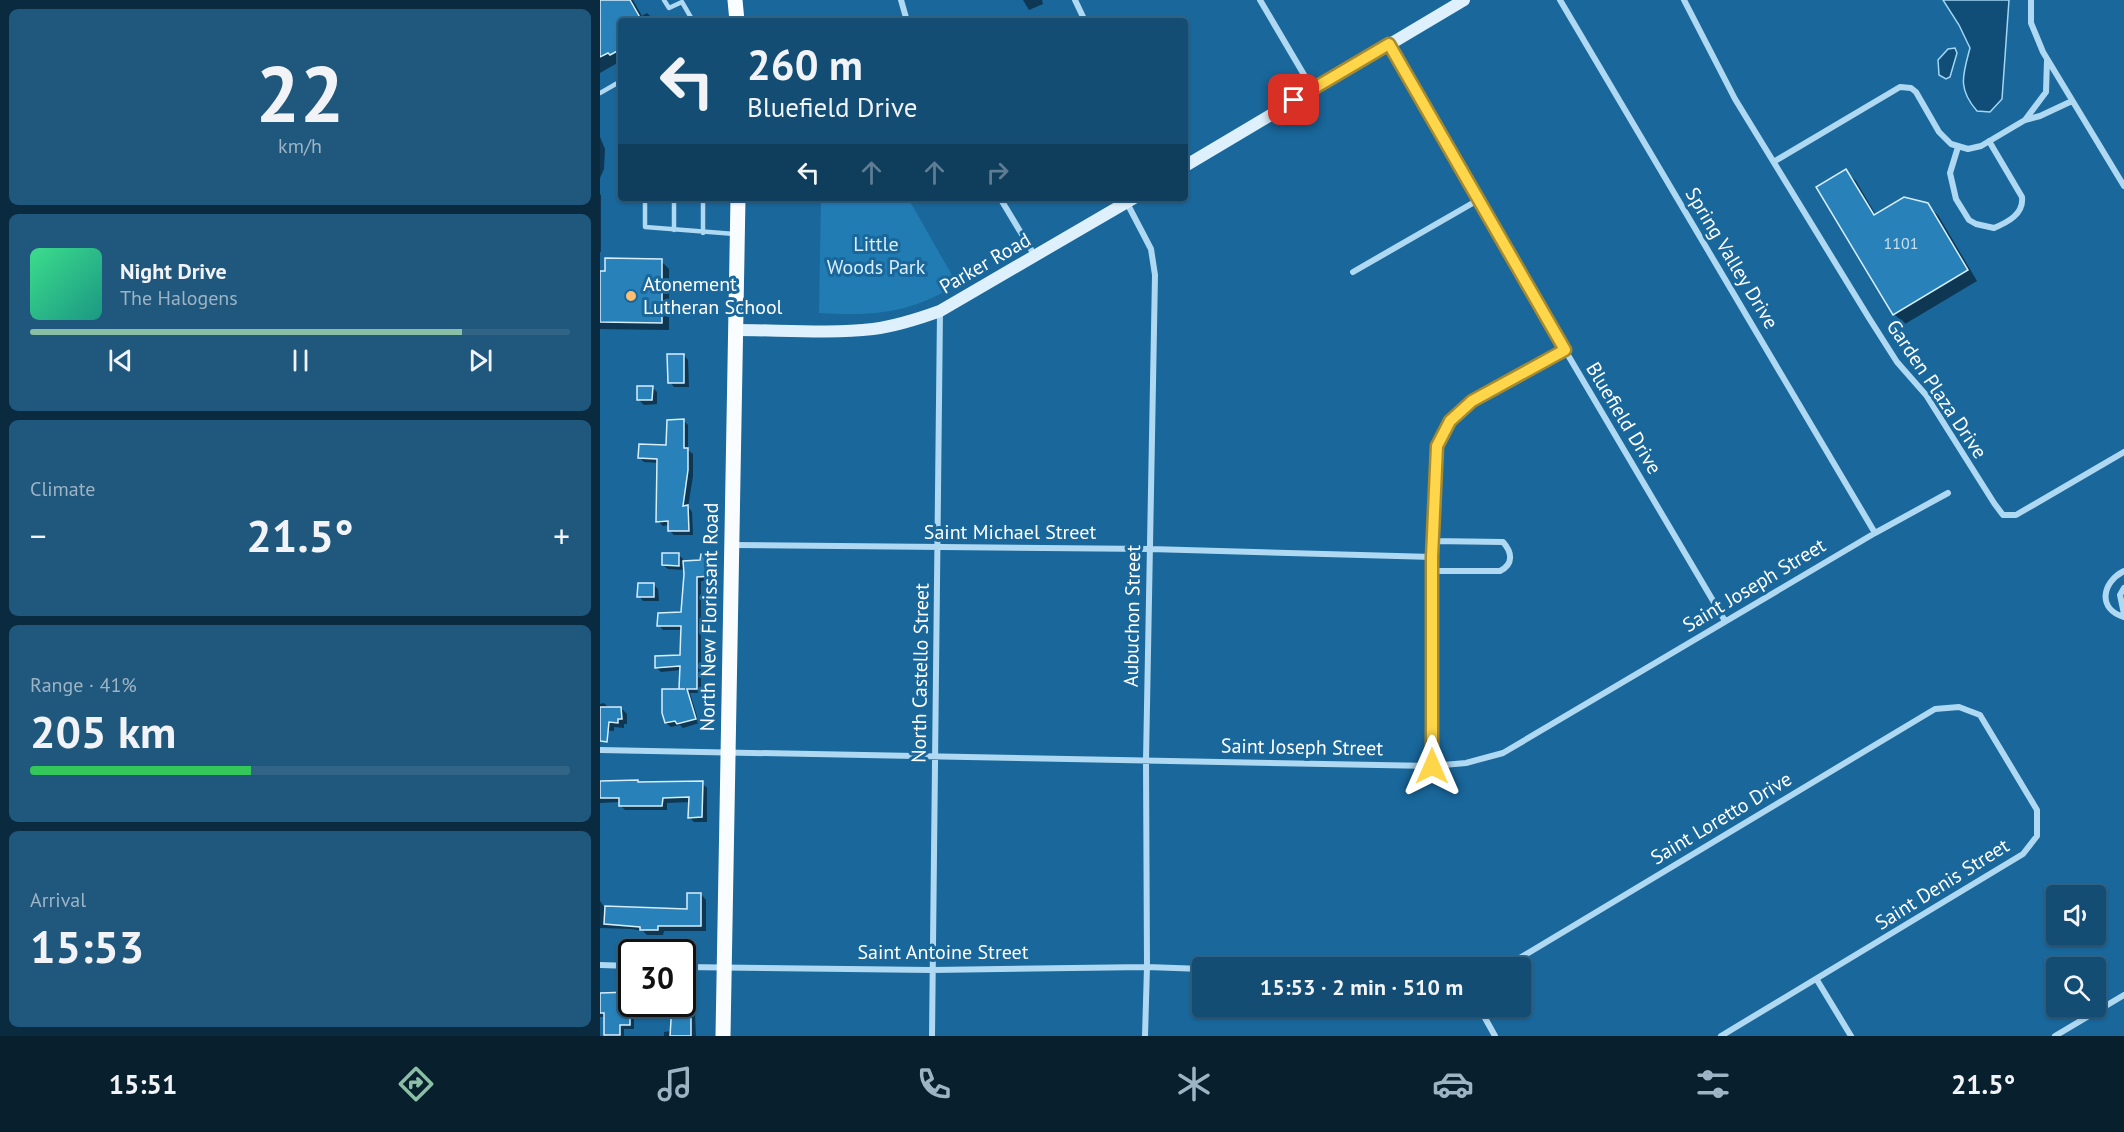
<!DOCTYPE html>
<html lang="en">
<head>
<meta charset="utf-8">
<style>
  :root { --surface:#134d74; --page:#20577c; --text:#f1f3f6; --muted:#9db4c5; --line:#326486; --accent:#8abfa5 }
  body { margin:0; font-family:"PT Sans",sans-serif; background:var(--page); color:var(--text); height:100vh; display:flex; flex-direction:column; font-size:22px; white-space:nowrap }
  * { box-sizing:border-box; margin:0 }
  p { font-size:20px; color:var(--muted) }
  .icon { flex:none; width:33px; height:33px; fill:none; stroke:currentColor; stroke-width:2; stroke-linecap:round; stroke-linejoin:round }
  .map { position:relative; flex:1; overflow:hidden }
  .side { display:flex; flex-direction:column; gap:9px; padding:9px; background:#0a2a40; width:600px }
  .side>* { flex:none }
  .top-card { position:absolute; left:18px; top:18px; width:570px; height:183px; border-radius:6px; box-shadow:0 2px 4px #0004,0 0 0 2px var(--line); background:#134d74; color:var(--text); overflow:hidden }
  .tools { position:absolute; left:1446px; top:885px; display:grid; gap:12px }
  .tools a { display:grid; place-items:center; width:60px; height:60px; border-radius:6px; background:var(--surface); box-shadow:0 2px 4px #0004,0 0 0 2px var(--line); font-size:30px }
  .speed { position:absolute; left:18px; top:939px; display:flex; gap:12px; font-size:30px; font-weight:700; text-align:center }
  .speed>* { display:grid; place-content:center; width:78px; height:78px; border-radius:50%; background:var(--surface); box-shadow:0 2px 4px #0004,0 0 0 2px var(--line); line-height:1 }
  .speed .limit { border:3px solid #111; border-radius:9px; background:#fff; color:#111 }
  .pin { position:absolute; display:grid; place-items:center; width:51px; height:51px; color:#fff; margin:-26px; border-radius:12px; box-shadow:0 3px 9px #0006 }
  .me { position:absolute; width:66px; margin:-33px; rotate:0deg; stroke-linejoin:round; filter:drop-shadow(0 0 4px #0008) }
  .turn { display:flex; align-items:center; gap:21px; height:126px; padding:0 30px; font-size:27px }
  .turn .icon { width:78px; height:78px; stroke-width:2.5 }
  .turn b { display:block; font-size:42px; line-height:51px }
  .lanes { display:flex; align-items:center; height:57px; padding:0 30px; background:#0003; justify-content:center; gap:30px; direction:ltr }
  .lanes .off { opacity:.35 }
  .big { font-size:45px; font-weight:600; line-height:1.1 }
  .side .tile { flex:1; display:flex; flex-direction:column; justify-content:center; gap:9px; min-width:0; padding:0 21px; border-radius:9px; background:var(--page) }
  .side .dial { align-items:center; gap:0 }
  .dial b { font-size:78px; line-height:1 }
  .song { display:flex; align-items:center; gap:18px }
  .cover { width:72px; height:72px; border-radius:9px; background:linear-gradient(135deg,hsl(150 70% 55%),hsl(170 70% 35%)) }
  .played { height:6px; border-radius:3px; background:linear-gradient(90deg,var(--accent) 80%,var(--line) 80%) }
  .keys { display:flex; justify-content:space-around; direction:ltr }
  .heat { display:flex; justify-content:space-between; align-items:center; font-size:33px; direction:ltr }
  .charge { height:9px; border-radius:4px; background:linear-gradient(90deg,#34c759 41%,var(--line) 0) }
  .trip { position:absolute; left:592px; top:957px; width:339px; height:60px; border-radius:6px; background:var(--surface); box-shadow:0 2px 4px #0004,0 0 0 2px var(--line); font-weight:600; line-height:60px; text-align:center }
  .tabs { display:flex; height:96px; justify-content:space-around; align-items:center; background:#081f2e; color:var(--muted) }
  .tabs .icon { width:42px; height:42px }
  .tabs .current { color:var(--accent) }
  .tabs b { font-size:27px; color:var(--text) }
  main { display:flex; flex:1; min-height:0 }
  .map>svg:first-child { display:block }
  .green { fill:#227cb4 }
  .water { fill:#104e78; stroke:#a2d6f4; stroke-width:1.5 }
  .shadow { fill:#0007 }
  .building { fill:#2881b9; stroke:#d7eefc; stroke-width:1.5 }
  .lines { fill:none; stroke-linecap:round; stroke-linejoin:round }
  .lane { stroke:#afd8f2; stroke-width:4.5 }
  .street { stroke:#afd8f2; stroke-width:6 }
  .secondary { stroke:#def0fc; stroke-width:12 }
  .primary { stroke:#fafdff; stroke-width:15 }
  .route-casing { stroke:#a68a30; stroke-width:15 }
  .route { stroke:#ffd54a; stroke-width:10 }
  .poi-dot { fill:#ffbe70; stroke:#19679b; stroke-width:2 }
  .labels { text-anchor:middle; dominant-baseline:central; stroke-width:6; stroke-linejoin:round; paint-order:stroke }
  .number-label { font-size:16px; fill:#c9e0ee }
  .park-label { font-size:20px; fill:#d7eefc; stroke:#19679b }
  .street-label { font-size:20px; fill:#fff; stroke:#19679b }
  .poi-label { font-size:20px; fill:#fff; stroke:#19679b; text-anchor:start }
</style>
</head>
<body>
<main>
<section class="side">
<div class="tile dial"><b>22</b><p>km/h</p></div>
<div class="tile">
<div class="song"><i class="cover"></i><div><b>Night Drive</b><p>The Halogens</p></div></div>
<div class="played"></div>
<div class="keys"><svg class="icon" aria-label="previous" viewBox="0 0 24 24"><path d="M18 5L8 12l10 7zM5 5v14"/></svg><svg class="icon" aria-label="pause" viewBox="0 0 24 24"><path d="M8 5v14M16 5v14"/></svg><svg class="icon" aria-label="next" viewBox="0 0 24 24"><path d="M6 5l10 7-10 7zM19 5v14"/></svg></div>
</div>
<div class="tile"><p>Climate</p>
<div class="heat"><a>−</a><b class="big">21.5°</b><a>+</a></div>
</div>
<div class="tile"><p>Range · 41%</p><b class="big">205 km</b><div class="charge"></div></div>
<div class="tile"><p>Arrival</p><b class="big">15:53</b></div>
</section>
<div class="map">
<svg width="1524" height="1036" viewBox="0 0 1524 1036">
  <rect width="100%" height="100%" fill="#19679b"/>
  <!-- green -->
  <path class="green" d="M 221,198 L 308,198 L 357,284 C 310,314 274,316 219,313 Z"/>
  <!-- water -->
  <path class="water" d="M 1343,0 L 1409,0 L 1402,99 L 1390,112 L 1377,111 C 1357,88 1363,75 1370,48 L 1359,25 Z
    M 1355,48 L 1357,53 L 1350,77 L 1346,79 L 1339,75 L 1338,60 L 1348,49 Z"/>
  <!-- shadow -->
  <path class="shadow" d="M 0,0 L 33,0 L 42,16 L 47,13 L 55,21 L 21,21 L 21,65 L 19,62 L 0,73 Z
    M 423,0 L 442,0 L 443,4 L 429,10 Z
    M 0,137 L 5,149 L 4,169 L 0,178 Z
    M 1246,171 L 1256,181 L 1276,215 L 1327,205 L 1338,215 L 1377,281 L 1305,324 L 1294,314 Z
    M 0,194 L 1,195 L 1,252 L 0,252 Z
    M 61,261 L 69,269 L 69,330 L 0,329 L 0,272 Z
    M 84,355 L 88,360 L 89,387 L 74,387 L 70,382 Z
    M 52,387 L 57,392 L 57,404 L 44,405 L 39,400 Z
    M 84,421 L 88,425 L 88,450 L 93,454 L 93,476 L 88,507 L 92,512 L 93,535 L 74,535 L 69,530 L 69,525 L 63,526 L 58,521 L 59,463 L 44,462 L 40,458 L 68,446 Z
    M 78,554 L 83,559 L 83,562 L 101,562 L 113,556 L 117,561 L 117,581 L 101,581 L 101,693 L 90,693 L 99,723 L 83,728 L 80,725 L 71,727 L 66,723 L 83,690 L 81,670 L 61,672 L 56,667 L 82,657 L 82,630 L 63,630 L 59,625 L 82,614 L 85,570 L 68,569 L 63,565 Z
    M 53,584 L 58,589 L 59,601 L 43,601 L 39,596 Z
    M 4,703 L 9,708 L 21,708 L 27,714 L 27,724 L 24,724 L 24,728 L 14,727 L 14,731 L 0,730 L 0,704 Z
    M 0,780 L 4,782 L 39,783 L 102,783 L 107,788 L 107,822 L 94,822 L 89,817 L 90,802 L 67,803 L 67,810 L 25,810 L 20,805 L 20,802 L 0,803 Z
    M 101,894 L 106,900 L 106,931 L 64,931 L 63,935 L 47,935 L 43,931 L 32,929 L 0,928 L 0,901 L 5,908 L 88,910 Z
    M 25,986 L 32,986 L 32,1004 L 44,1004 L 34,1004 L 34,1029 L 24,1029 L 24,1036 L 8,1036 L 6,1034 L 6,1017 L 0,1017 L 0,994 L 25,994 Z
    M 82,986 L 89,986 L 94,991 L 96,1036 L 64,1036 L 64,1032 L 72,1031 L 72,1004 L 82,1004 Z"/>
  <!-- building -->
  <path class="building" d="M 0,0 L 30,0 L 42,21 L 21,21 L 21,49 L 10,55 L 8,53 L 0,57 Z
    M 1246,169 L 1274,215 L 1304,197 L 1328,203 L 1368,270 L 1293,315 L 1216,187 Z
    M 5,258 L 62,259 L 62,323 L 0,322 L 0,271 L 5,271 Z
    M 67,354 L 84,354 L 84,383 L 68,383 Z
    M 37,386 L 53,386 L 52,400 L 37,400 Z
    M 84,419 L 84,448 L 88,448 L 88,470 L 83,506 L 88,505 L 89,531 L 68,531 L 68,521 L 56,522 L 57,459 L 38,458 L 39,444 L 66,445 L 67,420 Z
    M 62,553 L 79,553 L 79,566 L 62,565 Z
    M 101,554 L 113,554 L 113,576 L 97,577 L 97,689 L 87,689 L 96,719 L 77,724 L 75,721 L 65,723 L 62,713 L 62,689 L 85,689 L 79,689 L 80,666 L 55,668 L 55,656 L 80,655 L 81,626 L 57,626 L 58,613 L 81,612 L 84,574 L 83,561 L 100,560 Z
    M 38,583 L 54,583 L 54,597 L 37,597 Z
    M 0,707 L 21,707 L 22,719 L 18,719 L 18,723 L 9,722 L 7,742 L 0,741 Z
    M 38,780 L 38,782 L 103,781 L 102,817 L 88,818 L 89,797 L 63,798 L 62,806 L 19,806 L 19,798 L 0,798 L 0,781 Z
    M 87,893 L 101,893 L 101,926 L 58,926 L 58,930 L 40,930 L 40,927 L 4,924 L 5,906 L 87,909 Z
    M 30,992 L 30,1025 L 20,1025 L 20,1035 L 4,1035 L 4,1013 L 0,1013 L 0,993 Z
    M 72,1004 L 91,1004 L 91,1036 L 70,1036 Z"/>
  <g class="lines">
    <!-- lane -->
    <path class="lane" d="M 64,0 L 69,8 L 82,2 L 93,21
      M 0,93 L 21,81
      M 45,198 L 45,227 L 135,234
      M 74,230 L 74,198
      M 103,233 L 103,198"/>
    <!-- street -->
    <path class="street" d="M 301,0 L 307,21
      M 475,0 L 485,21
      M 660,0 L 713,90
      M 960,0 L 1275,533
      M 1084,0 L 1135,99 L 1269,318 L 1297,362 L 1326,395 L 1394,503 L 1403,515 L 1416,515 L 1524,452
      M 1431,0 L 1431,23 L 1443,52 L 1524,186
      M 789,44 L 965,350 L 1125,621
      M 1425,120 L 1446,92 L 1447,60
      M 1358,147 L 1350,173 L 1356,199 L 1369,220 L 1376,224 L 1394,228 C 1408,222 1424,214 1422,197 L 1389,141
      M 1175,161 L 1300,87 L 1311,88 L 1316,92 L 1339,132 L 1351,144 L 1368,149 L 1381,146 L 1425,120 L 1440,116 L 1472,101
      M 400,198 L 435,256
      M 527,203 L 551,249 L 555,275 L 546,760 L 547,967 L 545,1036
      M 753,272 L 878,200
      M 131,545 L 550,549 L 833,557
      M 833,571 L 900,571 C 914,564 912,552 903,542 L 833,541
      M 1524,571 C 1502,582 1497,609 1524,617
      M 1524,588 L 1520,595 L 1524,614
      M 0,750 L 832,766 L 866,763 L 903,753 L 1275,533 L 1348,493
      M 832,766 L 833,557 L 837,446 L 850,421 L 872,401 L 965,350
      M 0,965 L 32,966
      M 82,967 L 332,970 L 547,967 L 603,969
      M 903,968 L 1335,709 L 1359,707 L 1380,715 L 1437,810 L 1437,836 L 1423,854 L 1121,1036
      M 1217,980 L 1251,1036
      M 882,1006 L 885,1018 L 895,1036
      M 332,1036 L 340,311
      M 1455,1036 L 1524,995"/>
    <!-- secondary -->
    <path class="secondary" d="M 585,166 L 864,0
      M 137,330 C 180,330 230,334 273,329 C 296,326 318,319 340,311 L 534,198"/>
    <!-- primary -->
    <path class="primary" d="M 135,0 L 137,21
      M 123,1036 L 138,198"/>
  </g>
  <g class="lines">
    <!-- route casing -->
    <g class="route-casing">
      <path id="route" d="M 694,100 L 789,44 L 965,350 L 872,401 L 850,421 L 837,446 L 832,557 L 832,766"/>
    </g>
    <!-- route -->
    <use href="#route" class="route"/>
  </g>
  <!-- markers -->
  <circle class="poi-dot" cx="31" cy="296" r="6"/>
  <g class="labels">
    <!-- number labels -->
    <g class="number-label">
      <text x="1301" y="243">1101</text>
    </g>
    <!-- park labels -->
    <g class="park-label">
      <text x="276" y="244">Little<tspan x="276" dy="23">Woods Park</tspan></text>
    </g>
    <!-- street labels -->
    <g class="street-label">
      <text transform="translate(1132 258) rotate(59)">Spring Valley Drive</text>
      <text transform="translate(385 263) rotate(-30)">Parker Road</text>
      <text transform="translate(1337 389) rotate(56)">Garden Plaza Drive</text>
      <text transform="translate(1024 418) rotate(59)">Bluefield Drive</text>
      <text x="410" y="532">Saint Michael Street</text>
      <text transform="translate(1154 585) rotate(-31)">Saint Joseph Street</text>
      <text transform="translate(532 616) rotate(-89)">Aubuchon Street</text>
      <text transform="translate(109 617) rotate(-89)">North New Florissant Road</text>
      <text transform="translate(320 673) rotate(-89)">North Castello Street</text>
      <text transform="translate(702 747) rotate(1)">Saint Joseph Street</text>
      <text transform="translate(1121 818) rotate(-31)">Saint Loretto Drive</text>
      <text transform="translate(1342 884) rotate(-32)">Saint Denis Street</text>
      <text x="343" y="952">Saint Antoine Street</text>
    </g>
    <!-- poi labels -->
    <g class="poi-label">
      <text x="43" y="284">Atonement<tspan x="43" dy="23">Lutheran School</tspan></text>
    </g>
  </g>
</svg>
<div class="tools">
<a><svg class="icon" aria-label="sound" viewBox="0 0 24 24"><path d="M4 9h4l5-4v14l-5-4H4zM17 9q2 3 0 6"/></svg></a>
<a><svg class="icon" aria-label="search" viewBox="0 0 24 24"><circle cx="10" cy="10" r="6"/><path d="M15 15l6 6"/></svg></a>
</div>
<div class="speed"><div class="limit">30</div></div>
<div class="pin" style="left:694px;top:100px;background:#d93025"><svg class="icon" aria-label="arrive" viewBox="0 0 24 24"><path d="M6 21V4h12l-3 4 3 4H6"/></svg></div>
<svg class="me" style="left:832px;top:766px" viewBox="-20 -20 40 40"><path d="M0-17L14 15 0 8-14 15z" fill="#ffd54a" stroke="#fff" stroke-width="4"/></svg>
<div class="trip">15:53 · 2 min · 510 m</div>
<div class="top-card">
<div class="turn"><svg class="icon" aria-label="left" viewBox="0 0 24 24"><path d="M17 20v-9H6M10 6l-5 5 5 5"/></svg><div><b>260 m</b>Bluefield Drive</div></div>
<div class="lanes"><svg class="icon" aria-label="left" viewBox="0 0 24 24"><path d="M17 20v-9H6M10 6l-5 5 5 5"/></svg><svg class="icon off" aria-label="ahead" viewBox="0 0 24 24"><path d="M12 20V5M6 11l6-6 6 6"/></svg><svg class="icon off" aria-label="ahead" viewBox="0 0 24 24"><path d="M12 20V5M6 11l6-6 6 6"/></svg><svg class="icon off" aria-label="right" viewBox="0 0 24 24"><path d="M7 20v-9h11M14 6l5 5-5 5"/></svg></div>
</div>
</div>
</main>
<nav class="tabs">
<b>15:51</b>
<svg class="icon current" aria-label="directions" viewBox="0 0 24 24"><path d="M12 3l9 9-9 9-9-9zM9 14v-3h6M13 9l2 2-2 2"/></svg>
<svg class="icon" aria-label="music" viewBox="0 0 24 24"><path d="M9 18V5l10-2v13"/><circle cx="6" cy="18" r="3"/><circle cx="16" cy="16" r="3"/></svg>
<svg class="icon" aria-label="phone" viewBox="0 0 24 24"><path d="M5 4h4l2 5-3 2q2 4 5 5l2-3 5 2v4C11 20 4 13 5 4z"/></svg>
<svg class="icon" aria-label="climate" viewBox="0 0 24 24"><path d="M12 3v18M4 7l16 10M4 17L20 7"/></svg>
<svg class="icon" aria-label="car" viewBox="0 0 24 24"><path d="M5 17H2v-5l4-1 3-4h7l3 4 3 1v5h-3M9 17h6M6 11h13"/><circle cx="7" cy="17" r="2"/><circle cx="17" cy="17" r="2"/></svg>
<svg class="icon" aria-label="filters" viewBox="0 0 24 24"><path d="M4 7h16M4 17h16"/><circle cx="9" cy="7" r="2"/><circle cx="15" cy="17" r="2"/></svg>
<b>21.5°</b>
</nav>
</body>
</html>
